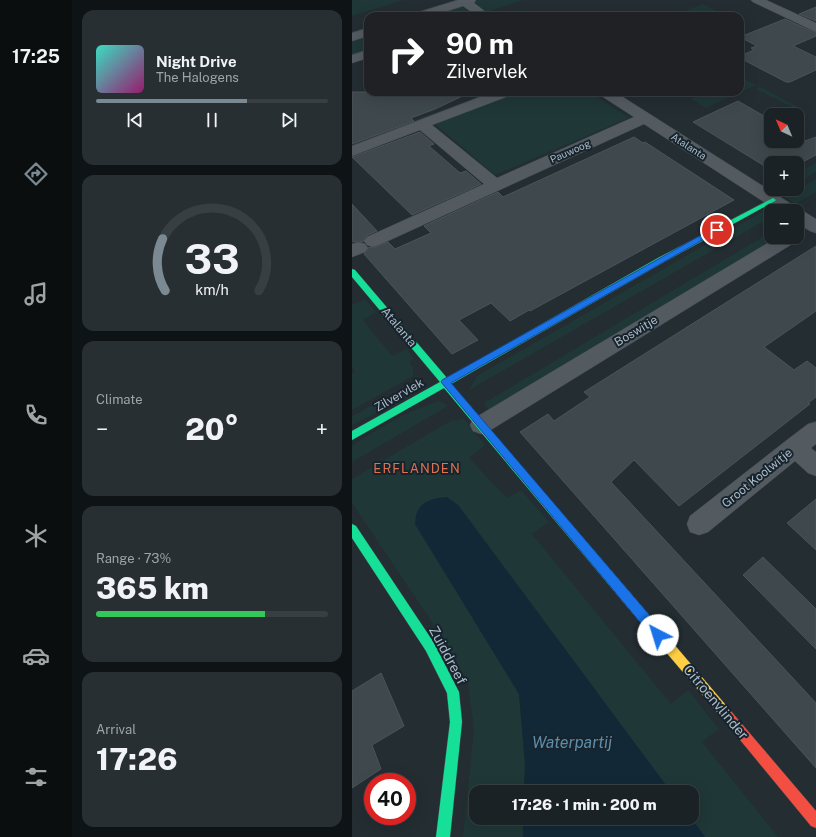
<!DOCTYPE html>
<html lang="en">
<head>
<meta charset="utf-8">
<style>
  :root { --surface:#1a2226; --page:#272f32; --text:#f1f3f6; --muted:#9fa4a7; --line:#383f43; --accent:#7b8992 }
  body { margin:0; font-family:"Public Sans",sans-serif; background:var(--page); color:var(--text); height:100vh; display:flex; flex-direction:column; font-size:15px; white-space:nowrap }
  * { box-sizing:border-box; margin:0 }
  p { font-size:13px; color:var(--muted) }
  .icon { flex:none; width:22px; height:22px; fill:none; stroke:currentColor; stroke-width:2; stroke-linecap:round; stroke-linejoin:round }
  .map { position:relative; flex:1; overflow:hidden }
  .panel { display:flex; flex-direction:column; gap:10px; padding:10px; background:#0e1315; width:280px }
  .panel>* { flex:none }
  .banner { position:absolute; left:12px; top:12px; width:380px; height:84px; border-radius:12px; box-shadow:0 4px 16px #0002,0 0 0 1px var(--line); background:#202124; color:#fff; overflow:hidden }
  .needle { width:26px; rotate:316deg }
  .fabs { position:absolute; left:412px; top:108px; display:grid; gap:8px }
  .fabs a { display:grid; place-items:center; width:40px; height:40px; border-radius:8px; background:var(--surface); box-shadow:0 4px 16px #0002,0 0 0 1px var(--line); font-size:20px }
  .speed { position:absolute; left:12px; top:773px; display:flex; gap:8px; font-size:20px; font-weight:700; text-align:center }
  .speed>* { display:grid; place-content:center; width:52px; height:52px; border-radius:50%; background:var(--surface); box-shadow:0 4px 16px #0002,0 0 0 1px var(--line); line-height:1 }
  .speed .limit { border:6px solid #d22; background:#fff; color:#111 }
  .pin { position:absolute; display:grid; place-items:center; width:34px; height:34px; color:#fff; margin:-17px; border:2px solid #fff; border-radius:50%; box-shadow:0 1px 4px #0007 }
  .me { position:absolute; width:44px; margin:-22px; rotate:320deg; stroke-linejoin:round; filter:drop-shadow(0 0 3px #0008) }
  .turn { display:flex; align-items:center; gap:14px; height:84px; padding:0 16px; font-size:18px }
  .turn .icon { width:52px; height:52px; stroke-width:2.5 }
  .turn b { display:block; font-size:28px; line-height:34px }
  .big { font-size:30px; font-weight:800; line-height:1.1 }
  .panel .tile { flex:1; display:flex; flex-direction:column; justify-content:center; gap:6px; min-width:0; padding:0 14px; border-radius:12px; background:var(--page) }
  .panel .dial { align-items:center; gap:0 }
  .dial svg { height:104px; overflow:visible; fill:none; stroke:var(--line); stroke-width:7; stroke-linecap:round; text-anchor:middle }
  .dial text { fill:var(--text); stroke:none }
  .song { display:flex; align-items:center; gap:12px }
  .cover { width:48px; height:48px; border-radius:6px; background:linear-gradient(135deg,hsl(170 70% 55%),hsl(320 70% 35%)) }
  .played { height:4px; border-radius:2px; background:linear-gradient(90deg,var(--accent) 65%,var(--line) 65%) }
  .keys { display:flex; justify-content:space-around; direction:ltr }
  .heat { display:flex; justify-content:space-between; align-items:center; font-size:22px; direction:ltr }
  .charge { height:6px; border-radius:3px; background:linear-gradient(90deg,#34c759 73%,var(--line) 0) }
  .trip { position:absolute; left:117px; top:785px; width:230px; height:40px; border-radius:12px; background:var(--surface); box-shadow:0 4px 16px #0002,0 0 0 1px var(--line); font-weight:800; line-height:40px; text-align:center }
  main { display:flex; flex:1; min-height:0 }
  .tabs { display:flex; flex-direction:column; width:72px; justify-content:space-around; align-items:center; background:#0a0e0f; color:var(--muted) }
  .tabs .icon { width:28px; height:28px }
  .tabs .current { color:var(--accent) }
  .tabs b { font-size:18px; color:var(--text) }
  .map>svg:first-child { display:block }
  .green { fill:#203737 }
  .water { fill:#132836 }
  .building { fill:#3e484d; stroke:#4a545a }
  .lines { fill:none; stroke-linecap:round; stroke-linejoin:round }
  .street-casing { stroke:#404a4f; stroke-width:1 }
  .fast-casing { stroke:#404a4f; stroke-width:1 }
  .slow-casing { stroke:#404a4f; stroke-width:1 }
  .jam-casing { stroke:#404a4f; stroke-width:1 }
  .street { fill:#535b61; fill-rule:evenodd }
  .fast { fill:#16e098; fill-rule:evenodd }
  .slow { fill:#ffcf43; fill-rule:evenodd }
  .jam { fill:#f24e42; fill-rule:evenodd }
  .route { fill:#1a73e8; stroke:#114b97 }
  .labels { text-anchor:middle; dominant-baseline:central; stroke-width:4; stroke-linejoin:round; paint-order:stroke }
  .far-street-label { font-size:10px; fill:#abbac6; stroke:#17242d }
  .street-label { font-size:12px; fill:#abbac6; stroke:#17242d }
  .neighbourhood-label { font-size:13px; letter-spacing:1px; fill:#de724e; stroke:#17242d }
  .near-street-label { font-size:14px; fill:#abbac6; stroke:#17242d }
  .near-water-label { font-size:16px; font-style:italic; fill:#5f8da9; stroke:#17242d }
</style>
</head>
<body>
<main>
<nav class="tabs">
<b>17:25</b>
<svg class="icon current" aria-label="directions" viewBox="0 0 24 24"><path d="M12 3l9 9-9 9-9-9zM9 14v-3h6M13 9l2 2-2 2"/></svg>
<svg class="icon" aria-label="music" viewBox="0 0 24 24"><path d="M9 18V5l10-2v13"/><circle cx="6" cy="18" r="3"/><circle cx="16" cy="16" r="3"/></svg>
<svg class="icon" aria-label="phone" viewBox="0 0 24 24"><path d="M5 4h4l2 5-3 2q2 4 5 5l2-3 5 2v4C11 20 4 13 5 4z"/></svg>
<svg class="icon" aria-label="climate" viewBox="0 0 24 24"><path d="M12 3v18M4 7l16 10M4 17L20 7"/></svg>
<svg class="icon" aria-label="car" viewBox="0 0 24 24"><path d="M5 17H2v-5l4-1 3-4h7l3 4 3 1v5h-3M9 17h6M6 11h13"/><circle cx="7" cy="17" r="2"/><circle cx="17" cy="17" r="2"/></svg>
<svg class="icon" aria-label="filters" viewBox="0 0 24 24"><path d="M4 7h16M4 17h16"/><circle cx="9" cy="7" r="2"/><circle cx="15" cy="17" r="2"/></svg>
</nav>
<section class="panel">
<div class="tile">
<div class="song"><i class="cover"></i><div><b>Night Drive</b><p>The Halogens</p></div></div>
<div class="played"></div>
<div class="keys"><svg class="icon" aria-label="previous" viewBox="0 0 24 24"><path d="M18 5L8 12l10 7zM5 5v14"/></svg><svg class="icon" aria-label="pause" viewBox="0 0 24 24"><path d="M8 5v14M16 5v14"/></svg><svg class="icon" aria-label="next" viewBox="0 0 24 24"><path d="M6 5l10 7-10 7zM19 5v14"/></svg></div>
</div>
<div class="tile dial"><svg viewBox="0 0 100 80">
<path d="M14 69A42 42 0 1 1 86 69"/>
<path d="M14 69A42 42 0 0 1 12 29" stroke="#7b8992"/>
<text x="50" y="56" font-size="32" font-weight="700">33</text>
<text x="50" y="72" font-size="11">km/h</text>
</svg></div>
<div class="tile"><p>Climate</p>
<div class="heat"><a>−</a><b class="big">20°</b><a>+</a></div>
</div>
<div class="tile"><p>Range · 73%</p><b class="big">365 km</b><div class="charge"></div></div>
<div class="tile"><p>Arrival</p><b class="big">17:26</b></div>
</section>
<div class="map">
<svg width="464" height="837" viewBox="0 0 464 837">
  <rect width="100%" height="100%" fill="#232d32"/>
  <!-- green -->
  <path class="green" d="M 0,0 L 52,0 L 0,16 Z
    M 126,0 L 171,0 L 135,12 L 122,4 L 123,1 Z
    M 351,4 L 364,11 L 351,16 L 320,16 Z
    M 108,7 L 113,8 L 119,13 L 119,15 L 79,16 L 100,8 L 102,9 Z
    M 16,34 L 16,50 L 0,55 L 0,41 Z
    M 388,77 L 404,85 L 354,108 L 339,99 L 353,92 L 388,92 Z
    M 409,87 L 451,110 L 447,111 L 404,89 Z
    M 168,92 L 238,92 L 277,118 L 143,175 L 83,124 Z
    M 464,163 L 464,172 L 445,183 L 445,174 Z
    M 464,179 L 464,192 L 443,204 L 433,197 Z
    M 412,211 L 419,212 L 419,217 L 117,390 L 125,376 Z
    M 419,232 L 419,237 L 429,237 L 138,412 L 132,403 Z
    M 13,299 L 24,312 L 11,320 L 40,356 L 55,349 L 62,359 L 57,362 L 61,368 L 61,376 L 0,410 L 0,374 L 3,371 L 0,367 L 0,305 Z
    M 69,379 C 57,400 21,414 0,425 L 0,416 Z
    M 88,401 L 96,406 L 0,462 L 0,446 C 24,430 60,408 88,401 Z
    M 111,418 L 133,445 L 117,458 L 155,498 L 169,490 L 197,522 L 180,534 L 319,704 L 336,690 L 367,729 L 350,742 L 426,837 L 353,837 L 339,818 L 340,818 L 340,792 L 319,792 L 106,505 L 63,524 L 167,694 L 173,763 L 172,792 L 124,792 L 124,818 L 171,818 L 171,837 L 111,837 L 122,729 L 116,683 L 92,640 L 0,503 L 0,479 L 100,420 L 104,421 Z"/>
  <!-- water -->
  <path class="water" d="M 95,497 L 106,505 L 319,792 L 172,792 L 173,763 L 167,694 L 63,524 C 64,503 75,499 95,497 Z
    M 171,818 L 339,818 L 353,837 L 171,837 Z"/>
  <!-- building -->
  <path class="building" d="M 464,7 L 464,21 L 447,14 Z
    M 433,19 L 464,33 L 464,36 L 441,46 L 464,57 L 464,70 L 438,82 L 434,82 L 388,58 L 388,56 L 402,50 L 399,48 L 405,46 L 388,37 Z
    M 0,92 L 119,92 L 83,109 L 59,118 L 62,121 L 0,144 Z
    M 386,101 L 419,120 L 419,141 L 439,141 L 445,144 L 464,137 L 464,155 L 445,165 L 445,163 L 419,163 L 419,170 L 341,122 Z
    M 68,132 L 82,144 L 77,146 L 108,173 L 114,171 L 129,184 L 60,215 L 0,157 Z
    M 282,137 L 291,143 L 293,142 L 382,200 L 178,311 L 177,310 L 158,321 L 139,303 L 107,320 L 126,340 L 100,354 L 12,254 L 17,247 L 21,248 L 36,242 L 43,249 L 79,233 L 72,226 L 146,192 L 151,197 Z
    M 0,204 L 25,231 L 14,236 L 11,242 L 7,241 L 1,242 L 0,240 Z
    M 464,246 L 464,311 L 412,347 L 442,370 L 455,361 L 464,368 L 464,397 L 456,403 L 458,404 L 327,506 L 282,460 L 259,482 L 464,703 L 464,768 L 168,432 L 196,414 L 202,421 L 238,397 L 232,392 Z
    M 464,499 L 464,550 L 435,523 Z
    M 411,557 L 464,609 L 464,649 L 391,575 Z
    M 29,673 L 52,726 L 20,745 L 29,769 L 0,788 L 0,691 Z"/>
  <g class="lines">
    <!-- street casing -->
    <g class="street-casing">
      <path id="street" d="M 106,0 L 124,0 L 122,3 L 139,16 L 125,16 L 111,6 L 80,16 L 62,16 L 64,13 Z
        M 399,0 L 414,0 L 464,23 L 464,32 L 401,2 Z
        M 16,28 L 16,36 L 0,41 L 0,33 Z
        M 16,50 L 16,58 L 0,63 L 0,55 Z
        M 141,92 L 161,92 L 159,95 L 80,125 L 145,178 L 282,117 L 248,95 L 246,92 L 263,92 L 444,207 L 446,210 L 451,211 L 464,219 L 464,233 L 458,231 L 445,223 L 445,211 L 426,211 L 292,124 L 27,245 L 21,247 L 15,245 L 12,241 L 15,237 L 132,184 L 68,130 L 0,156 L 0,146 Z
        M 445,233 L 448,237 L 445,241 L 137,431 L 129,434 L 121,431 L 118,425 L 121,419 L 426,237 L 445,237 Z
        M 7,242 L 13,244 L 16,248 L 13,252 L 0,257 L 0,244 Z
        M 464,422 L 464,444 L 459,448 L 464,452 L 464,476 L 456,473 L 443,461 L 356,532 L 347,535 L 338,532 L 335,524 L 338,516 L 435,440 L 456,424 Z"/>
    </g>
    <!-- fast casing -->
    <g class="fast-casing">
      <path id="fast" d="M 421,198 L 424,200 L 423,201 L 312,262 L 99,384 L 275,589 L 276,593 L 275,597 L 271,598 L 267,597 L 92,388 L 0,440 L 0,431 L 88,382 L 0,277 L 0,269 L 3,270 L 95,378 L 306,258 Z
        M 0,524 L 4,526 L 82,643 L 107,692 L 110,722 L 98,837 L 84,837 L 98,722 L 95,693 L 74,651 L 0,538 Z"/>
    </g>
    <!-- slow casing -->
    <g class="slow-casing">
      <path id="slow" d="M 271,588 L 275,589 L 378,710 L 380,714 L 378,718 L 374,720 L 370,718 L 267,597 L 266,593 L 267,589 Z"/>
    </g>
    <!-- jam casing -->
    <g class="jam-casing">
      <path id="jam" d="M 374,708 L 378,710 L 464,811 L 464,828 L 459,826 L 370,718 L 368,714 L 370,710 Z"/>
    </g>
    <!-- street -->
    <use href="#street" class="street"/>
    <!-- fast -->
    <use href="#fast" class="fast"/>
    <!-- slow -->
    <use href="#slow" class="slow"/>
    <!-- jam -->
    <use href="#jam" class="jam"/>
  </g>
  <!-- route -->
  <path class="route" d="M 362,228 L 365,228 L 368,230 L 99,383 L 311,631 L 312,635 L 311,639 L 306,640 L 302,639 L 89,382 L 90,380 Z"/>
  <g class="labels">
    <!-- far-street labels -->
    <g class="far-street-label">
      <text transform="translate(337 146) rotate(33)">Atalanta</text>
      <text transform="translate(218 151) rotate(-24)">Pauwoog</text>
    </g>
    <!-- street labels -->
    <g class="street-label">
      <text transform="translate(47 327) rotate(50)">Atalanta</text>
      <text transform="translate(284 331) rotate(-31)">Boswitje</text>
      <text transform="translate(47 395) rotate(-30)">Zilvervlek</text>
      <text transform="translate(405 478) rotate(-39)">Groot Koolwitje</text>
    </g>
    <!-- neighbourhood labels -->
    <g class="neighbourhood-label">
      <text x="65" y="468">ERFLANDEN</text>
    </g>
    <!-- near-street labels -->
    <g class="near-street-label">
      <text transform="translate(96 655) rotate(62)">Zuiddreef</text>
      <text transform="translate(364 702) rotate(50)">Citroenvlinder</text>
    </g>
    <!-- near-water labels -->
    <g class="near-water-label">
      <text x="220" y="742">Waterpartij</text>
    </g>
  </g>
</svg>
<div class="fabs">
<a><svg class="needle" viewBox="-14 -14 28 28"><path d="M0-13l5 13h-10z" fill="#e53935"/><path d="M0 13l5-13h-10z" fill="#9fa4a7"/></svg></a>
<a>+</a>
<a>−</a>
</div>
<div class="speed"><div class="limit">40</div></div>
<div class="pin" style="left:365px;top:230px;background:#d93025"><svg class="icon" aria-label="arrive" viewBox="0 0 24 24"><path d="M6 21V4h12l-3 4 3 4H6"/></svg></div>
<svg class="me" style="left:306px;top:635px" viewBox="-20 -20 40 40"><circle r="19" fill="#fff"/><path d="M0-13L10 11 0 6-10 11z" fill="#1a73e8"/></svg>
<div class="trip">17:26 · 1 min · 200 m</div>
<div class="banner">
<div class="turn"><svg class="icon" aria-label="right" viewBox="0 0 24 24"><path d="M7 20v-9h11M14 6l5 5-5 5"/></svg><div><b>90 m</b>Zilvervlek</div></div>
</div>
</div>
</main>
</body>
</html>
